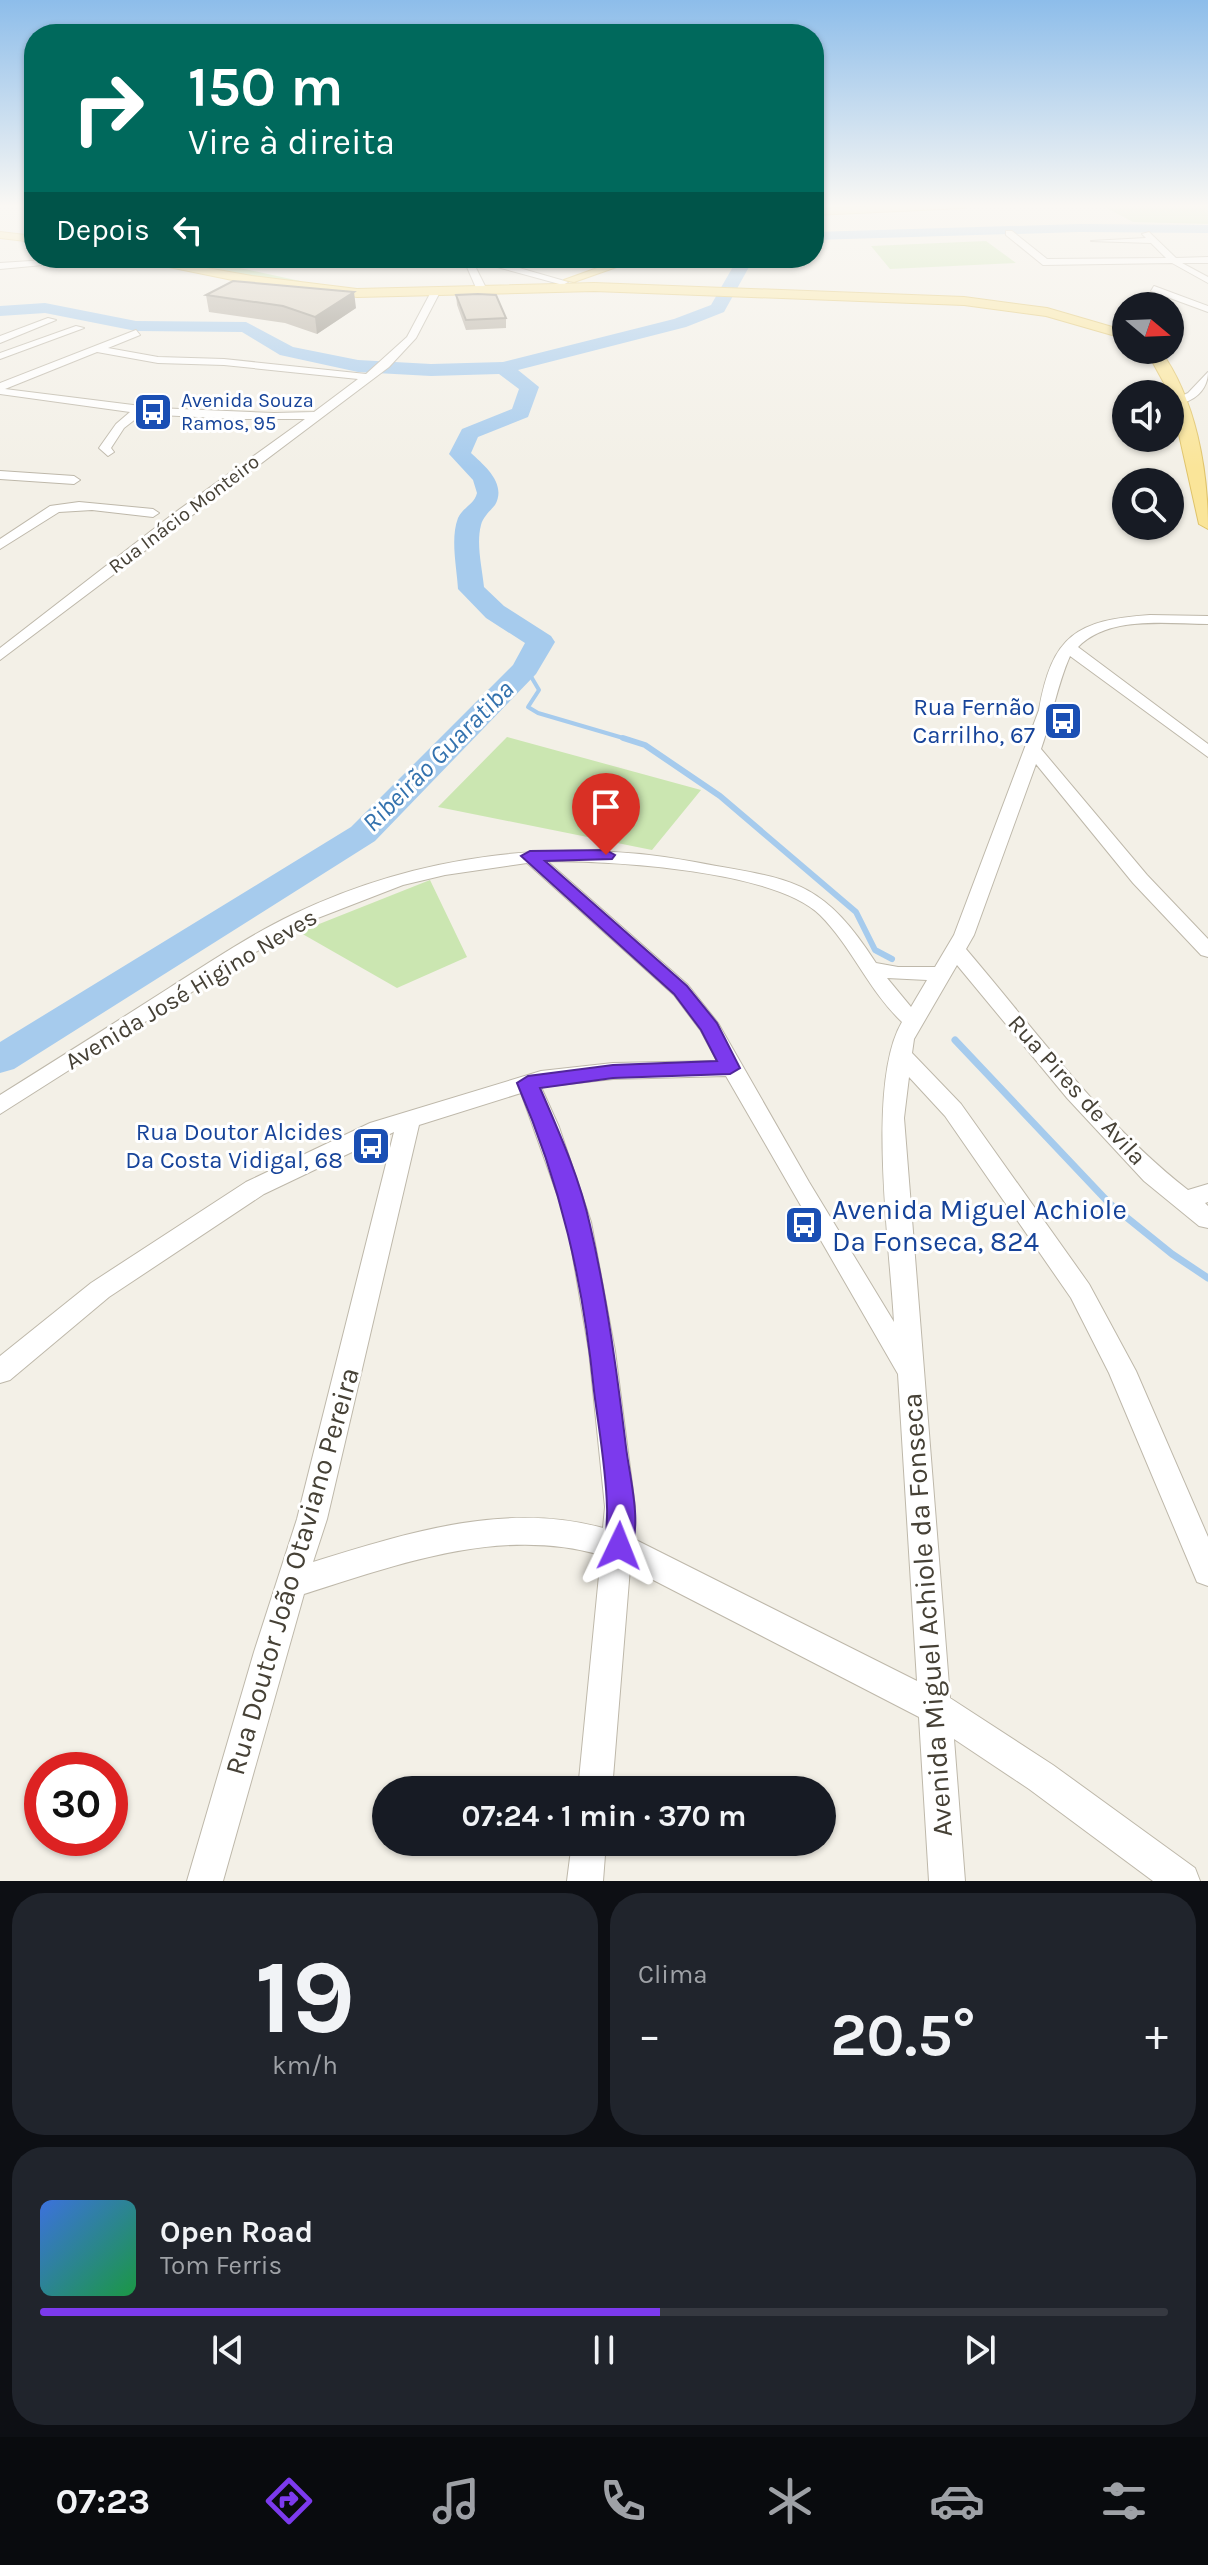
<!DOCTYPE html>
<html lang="pt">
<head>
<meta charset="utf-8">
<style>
  :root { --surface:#171b24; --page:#20242c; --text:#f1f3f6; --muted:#9ea1a6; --line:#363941; --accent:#7c3aed }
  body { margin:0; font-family:Karla,sans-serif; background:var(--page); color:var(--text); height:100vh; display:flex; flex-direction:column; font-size:30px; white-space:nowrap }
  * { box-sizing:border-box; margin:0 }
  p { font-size:26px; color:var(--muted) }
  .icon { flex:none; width:44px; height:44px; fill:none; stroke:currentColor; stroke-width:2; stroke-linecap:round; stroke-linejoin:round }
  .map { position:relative; height:1881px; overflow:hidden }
  .drawer { display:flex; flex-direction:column; gap:12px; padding:12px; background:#0d0f14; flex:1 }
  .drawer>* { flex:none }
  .banner { position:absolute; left:24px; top:24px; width:800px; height:244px; border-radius:32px; box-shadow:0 2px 6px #0004; background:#00695c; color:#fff; overflow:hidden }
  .needle { width:52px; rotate:109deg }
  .buttons { position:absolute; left:1112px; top:292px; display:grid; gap:16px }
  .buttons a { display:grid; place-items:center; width:72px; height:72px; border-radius:50%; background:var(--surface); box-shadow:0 2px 6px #0004; font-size:40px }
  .speed { position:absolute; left:24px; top:1752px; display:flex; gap:16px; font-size:40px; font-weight:700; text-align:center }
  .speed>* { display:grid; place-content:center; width:104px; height:104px; border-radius:50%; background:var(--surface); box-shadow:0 2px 6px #0004; line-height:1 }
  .speed .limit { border:12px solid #d22; background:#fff; color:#111 }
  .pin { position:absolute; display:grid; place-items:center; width:68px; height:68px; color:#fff; margin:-82px -34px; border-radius:50% 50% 50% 0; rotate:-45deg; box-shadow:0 0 8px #0007 }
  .pin .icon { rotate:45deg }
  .me { position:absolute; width:88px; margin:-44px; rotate:2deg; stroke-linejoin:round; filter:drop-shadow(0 0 6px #0008) }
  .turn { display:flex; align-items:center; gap:28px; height:168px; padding:0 32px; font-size:36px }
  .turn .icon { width:104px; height:104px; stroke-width:2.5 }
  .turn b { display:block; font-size:56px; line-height:68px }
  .then { display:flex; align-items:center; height:76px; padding:0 32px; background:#0003; gap:16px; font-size:30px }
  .big { font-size:60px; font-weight:700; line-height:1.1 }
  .drawer .widget { flex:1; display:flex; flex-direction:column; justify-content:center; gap:12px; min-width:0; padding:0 28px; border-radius:32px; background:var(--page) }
  .drawer .dial { align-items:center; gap:0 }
  .dial b { font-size:104px; line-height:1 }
  .song { display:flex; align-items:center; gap:24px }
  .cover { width:96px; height:96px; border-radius:12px; background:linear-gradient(135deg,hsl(220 70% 55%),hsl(140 70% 35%)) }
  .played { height:8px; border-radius:4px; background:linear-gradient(90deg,var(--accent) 55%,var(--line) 55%) }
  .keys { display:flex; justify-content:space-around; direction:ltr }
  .heat { display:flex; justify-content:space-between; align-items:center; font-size:44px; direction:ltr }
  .drawer .tiles { flex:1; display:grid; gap:12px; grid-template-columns:1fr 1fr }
  .widget:last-child { grid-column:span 2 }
  .trip { position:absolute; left:372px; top:1776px; width:464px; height:80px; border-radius:40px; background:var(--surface); box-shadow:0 2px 6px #0004; font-weight:700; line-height:80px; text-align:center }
  .dock { display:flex; height:128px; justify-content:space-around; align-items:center; background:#090b0e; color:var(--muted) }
  .dock .icon { width:56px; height:56px }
  .dock .on { color:var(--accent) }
  .dock b { font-size:36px; color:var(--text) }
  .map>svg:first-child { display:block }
  .green { fill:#cbe6b1 }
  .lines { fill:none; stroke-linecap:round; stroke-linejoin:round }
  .stream-far2 { stroke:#a6cbed; stroke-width:4 }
  .stream-far1 { stroke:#a6cbed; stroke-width:6 }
  .stream { stroke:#a6cbed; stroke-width:7 }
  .river { fill:#a6cbed; fill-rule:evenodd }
  .minor-casing { stroke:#beb8aa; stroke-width:2 }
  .major-casing { stroke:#dfc369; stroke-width:2 }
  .minor { fill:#fff; fill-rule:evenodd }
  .major { fill:#fae599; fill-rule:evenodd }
  .wall { fill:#b6afa3 }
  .shaded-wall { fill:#948f84 }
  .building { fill:#d4ccbd; stroke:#948f84; stroke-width:2 }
  .route { fill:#7c3aed; stroke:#51269a; stroke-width:2 }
  .labels { text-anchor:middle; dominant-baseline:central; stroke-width:6; stroke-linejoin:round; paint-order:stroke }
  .far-transit-label { font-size:20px; fill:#164399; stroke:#fff; text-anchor:start }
  .far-street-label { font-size:20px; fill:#464136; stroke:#fff }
  .transit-label { font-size:24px; fill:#164399; stroke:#fff; text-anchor:end }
  .street-label { font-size:24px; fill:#464136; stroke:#fff }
  .water-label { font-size:26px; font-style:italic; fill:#3372ae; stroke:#fff }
  .near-transit-label { font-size:28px; fill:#164399; stroke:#fff; text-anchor:start }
  .near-street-label { font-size:28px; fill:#464136; stroke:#fff }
</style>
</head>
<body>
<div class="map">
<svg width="1208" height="1881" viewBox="0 0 1208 1881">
  <rect width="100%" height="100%" fill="#f3f0e7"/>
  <!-- green -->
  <path class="green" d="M 1101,205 L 1208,205 L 1208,224 L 1133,222 Z
    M 986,241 L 1016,263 L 890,269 L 871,246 Z
    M 131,258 L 194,258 L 300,281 L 296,284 Z
    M 507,737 L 701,790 L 652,850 L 438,807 Z
    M 430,880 L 467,957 L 397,988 L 299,932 Z"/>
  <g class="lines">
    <!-- stream-far2 -->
    <path class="stream-far2" d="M 526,668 L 539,690 L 528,707 L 538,713 L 630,740"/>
    <!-- stream-far1 -->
    <path class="stream-far1" d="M 623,738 L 645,745 L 720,796 L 856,912 L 875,950 L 892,959"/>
    <!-- stream -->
    <path class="stream" d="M 955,1040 L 1110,1204 L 1172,1254 L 1208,1278"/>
    <!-- river -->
    <path class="river" d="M 1080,224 L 1208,225 L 1208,233 L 1080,232 L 814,240 L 814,232 Z
      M 738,258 L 754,258 L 724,312 L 686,327 L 518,370 L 539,387 L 528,417 L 478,437 L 471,453 C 485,466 507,484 495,505 C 490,511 483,517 481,525 C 476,544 482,567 484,587 L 504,606 L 551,636 L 555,642 L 536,674 L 375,841 L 14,1069 L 0,1073 L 0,1042 L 351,827 L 513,665 L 525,643 L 486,618 L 458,589 C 457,568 450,539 458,518 C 463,507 474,505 477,493 L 473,480 L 449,454 L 462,429 L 512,409 L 519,389 L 499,374 L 431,376 L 358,372 L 280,355 L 242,332 L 136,331 L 45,313 L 0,316 L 0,306 L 45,303 L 136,321 L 246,322 L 293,347 L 358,360 L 431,364 L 503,362 L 674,319 L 711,305 Z"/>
    <!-- minor casing -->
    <g class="minor-casing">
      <path id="minor" d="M 1006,231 L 1012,231 L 1047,259 L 1166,258 L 1151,243 L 1091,241 L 1146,238 L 1142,234 L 1149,232 L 1176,258 L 1208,257 L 1208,263 L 1182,263 L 1208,277 L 1208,283 L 1172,263 L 1043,265 L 1006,235 Z
        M 77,258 L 118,258 L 0,269 L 0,263 Z
        M 212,258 L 220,258 L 218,264 L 212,264 Z
        M 463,258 L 484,258 L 568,282 L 563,285 L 472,260 L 487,290 L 482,293 L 477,290 Z
        M 1154,286 L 1208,306 L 1208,312 L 1151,291 Z
        M 432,290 L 440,292 L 416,338 L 389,367 L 0,660 L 0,648 L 173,514 L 305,419 L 235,419 L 142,414 L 124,428 L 111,448 L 114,452 L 108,456 L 99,448 L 116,424 L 130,412 L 0,394 L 0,383 L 136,330 L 140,335 L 108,348 L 158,357 L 224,359 L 366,374 L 407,337 ZM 97,352 L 158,363 L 224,365 L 358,379 L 314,412 L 274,413 L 157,408 L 5,389 Z
        M 48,318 L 56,320 L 0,343 L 0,336 Z
        M 76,326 L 84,328 L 0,359 L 0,353 Z
        M 1208,372 C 1208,390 1193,404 1175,403 L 1175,399 L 1188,393 Z
        M 0,471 L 74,476 L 80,480 L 74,484 L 0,479 Z
        M 79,502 L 153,509 L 159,513 L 153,517 L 92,510 L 59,512 L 0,549 L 0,539 L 50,506 Z
        M 1150,615 L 1208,616 L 1208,624 C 1167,624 1110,615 1078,647 L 1208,744 L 1208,757 L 1070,656 C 1057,685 1052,718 1041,749 L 1147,875 L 1208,939 L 1208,957 L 1201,955 L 1133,883 L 1036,764 L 974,935 L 966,949 C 1036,1031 1103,1124 1188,1190 L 1208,1184 L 1208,1202 L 1205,1203 L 1208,1206 L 1208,1228 L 1199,1226 L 1144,1181 L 1067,1098 L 957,965 L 914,1039 L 912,1053 L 961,1104 L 1089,1284 L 1136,1371 L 1208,1537 L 1208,1586 L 1197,1582 L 1109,1373 L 1071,1298 L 945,1116 L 909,1077 L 904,1118 L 950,1698 L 1053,1765 L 1195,1868 L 1200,1881 L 1153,1881 L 1029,1789 L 954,1739 L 965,1881 L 929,1881 L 919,1717 L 630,1568 L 612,1790 L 578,1790 L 601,1555 C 501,1526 399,1564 304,1594 L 223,1881 L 187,1881 L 254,1652 L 297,1519 L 394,1132 L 264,1194 L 109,1297 L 10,1380 L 0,1383 L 0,1356 L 91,1283 L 246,1182 L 370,1123 L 541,1071 L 613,1063 L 717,1061 L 701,1031 L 674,995 L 527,863 L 445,875 L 403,885 L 310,921 L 247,957 L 0,1114 L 0,1095 C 56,1060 113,1024 169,988 C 210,962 250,935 294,914 C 419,854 559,837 695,862 C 790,880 820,876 876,963 L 898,967 L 935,967 L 954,935 L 1039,710 C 1052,636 1076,620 1150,615 ZM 547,861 C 612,861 774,870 820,915 C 852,947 869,991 902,1022 C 866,1083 890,1247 894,1322 L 809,1182 L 718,1023 L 688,985 ZM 887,978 L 927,980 L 911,1007 ZM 726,1076 L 898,1374 L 917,1681 L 632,1538 L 635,1507 L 615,1351 L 591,1222 L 559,1127 L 541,1087 L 613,1079 ZM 521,1093 L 567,1222 L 589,1351 L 605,1507 L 603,1528 C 505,1501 407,1533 313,1562 L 327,1519 L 419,1125 Z
        M 572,1842 L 606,1842 L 603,1881 L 567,1881 Z"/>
    </g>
    <!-- major casing -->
    <g class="major-casing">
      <path id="major" d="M 898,205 L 969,205 L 964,208 L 814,215 L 814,209 Z
        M 0,232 L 34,236 L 34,242 L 0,238 Z
        M 125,258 L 150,258 L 252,276 L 357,289 L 594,283 L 964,297 L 1047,308 L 1126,331 L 1126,339 L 1046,316 L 964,305 L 594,291 L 357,297 L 252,284 Z
        M 625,258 L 642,258 L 574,282 L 564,280 Z
        M 1146,350 L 1160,350 C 1196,399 1208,470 1208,529 L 1199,524 L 1170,394 Z"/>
    </g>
    <!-- minor -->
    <use href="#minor" class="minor"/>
    <!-- major -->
    <use href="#major" class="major"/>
  </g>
  <!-- wall -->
  <path class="wall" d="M 206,295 L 356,308 L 317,334 L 285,323 L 209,312 Z
    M 456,295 L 506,318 L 506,328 L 466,330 L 457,305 Z"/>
  <!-- shaded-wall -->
  <path class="shaded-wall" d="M 354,292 L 356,308 L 317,334 L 315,317 Z"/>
  <!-- building -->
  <path class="building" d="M 233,281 L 354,292 L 315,317 L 283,306 L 206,295 Z
    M 478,294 L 496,295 L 506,318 L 466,320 L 456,295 Z"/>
  <!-- sky -->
  <linearGradient id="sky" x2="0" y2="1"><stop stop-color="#8dbdea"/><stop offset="0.44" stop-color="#faf8f4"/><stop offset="1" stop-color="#faf8f4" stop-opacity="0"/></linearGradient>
  <rect width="1208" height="468" fill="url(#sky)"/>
  <!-- route -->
  <path class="route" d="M 606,850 L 615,855 L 612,859 L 545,861 L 687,986 L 717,1023 L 740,1068 L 730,1074 L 613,1078 L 540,1088 C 559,1132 580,1179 590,1225 C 607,1298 617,1373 626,1447 C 630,1480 643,1525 629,1555 L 619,1559 L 610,1555 C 603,1540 608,1524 607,1507 C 606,1469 599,1430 594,1391 C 583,1281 561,1185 517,1083 L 528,1076 L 613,1065 L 717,1061 L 701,1030 L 674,994 L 521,856 L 530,851 Z"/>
  <!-- icons -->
  <defs>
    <g id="bus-square" transform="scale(2)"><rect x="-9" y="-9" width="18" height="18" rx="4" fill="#1a4fb4" stroke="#fff"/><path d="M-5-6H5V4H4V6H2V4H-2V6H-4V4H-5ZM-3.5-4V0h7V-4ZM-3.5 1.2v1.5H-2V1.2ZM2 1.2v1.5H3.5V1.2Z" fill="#fff"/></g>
  </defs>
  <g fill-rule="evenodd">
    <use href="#bus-square" x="153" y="412"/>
    <use href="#bus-square" x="1063" y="721"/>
    <use href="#bus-square" x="371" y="1146"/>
    <use href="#bus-square" x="804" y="1225"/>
  </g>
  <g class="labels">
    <!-- far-transit labels -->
    <g class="far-transit-label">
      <text x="181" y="400">Avenida Souza<tspan x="181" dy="23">Ramos, 95</tspan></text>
    </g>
    <!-- far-street labels -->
    <g class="far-street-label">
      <text transform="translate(184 514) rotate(-37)">Rua Inácio Monteiro</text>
    </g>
    <!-- transit labels -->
    <g class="transit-label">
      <text x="1035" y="707">Rua Fernão<tspan x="1035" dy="28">Carrilho, 67</tspan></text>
      <text x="343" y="1132">Rua Doutor Alcides<tspan x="343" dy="28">Da Costa Vidigal, 68</tspan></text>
    </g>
    <!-- street labels -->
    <g class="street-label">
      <text transform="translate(191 989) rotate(-31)">Avenida José Higino Neves</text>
      <text transform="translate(1077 1090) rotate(48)">Rua Pires de Avila</text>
    </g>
    <!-- water labels -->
    <g class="water-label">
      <text transform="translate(438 756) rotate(-45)">Ribeirão Guaratiba</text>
    </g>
    <!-- near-transit labels -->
    <g class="near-transit-label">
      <text x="832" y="1209">Avenida Miguel Achiole<tspan x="832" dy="32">Da Fonseca, 824</tspan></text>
    </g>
    <!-- near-street labels -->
    <g class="near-street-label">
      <text transform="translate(292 1571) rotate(-74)">Rua Doutor João Otaviano Pereira</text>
      <text transform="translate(927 1615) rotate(-94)">Avenida Miguel Achiole da Fonseca</text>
    </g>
  </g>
</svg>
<div class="buttons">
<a><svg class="needle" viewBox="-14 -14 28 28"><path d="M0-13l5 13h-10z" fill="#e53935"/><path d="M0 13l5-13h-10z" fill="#9ea1a6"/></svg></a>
<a><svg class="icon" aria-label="sound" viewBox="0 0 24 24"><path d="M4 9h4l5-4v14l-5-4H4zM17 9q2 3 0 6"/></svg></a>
<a><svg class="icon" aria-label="search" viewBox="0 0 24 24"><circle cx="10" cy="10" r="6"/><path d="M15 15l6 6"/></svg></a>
</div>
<div class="speed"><div class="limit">30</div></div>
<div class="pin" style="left:606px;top:855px;background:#d93025"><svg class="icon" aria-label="arrive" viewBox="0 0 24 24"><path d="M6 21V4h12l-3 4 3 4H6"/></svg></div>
<svg class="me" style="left:619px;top:1546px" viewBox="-20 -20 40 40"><path d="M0-17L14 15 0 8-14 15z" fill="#7c3aed" stroke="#fff" stroke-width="4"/></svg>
<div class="trip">07:24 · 1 min · 370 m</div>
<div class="banner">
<div class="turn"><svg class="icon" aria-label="right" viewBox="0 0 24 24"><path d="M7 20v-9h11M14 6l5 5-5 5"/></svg><div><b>150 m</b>Vire à direita</div></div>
<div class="then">Depois<svg class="icon" aria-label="left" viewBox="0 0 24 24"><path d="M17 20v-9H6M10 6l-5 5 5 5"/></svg></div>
</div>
</div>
<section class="drawer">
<div class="tiles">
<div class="widget dial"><b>19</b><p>km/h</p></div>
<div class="widget"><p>Clima</p>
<div class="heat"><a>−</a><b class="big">20.5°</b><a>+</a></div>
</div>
<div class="widget">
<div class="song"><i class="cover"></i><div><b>Open Road</b><p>Tom Ferris</p></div></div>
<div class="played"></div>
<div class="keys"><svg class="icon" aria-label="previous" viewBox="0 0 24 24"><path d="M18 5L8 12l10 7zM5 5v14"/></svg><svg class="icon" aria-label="pause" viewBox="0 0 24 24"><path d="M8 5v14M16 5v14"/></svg><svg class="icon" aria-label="next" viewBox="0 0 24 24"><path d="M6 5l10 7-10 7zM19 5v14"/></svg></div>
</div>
</div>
</section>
<nav class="dock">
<b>07:23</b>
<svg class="icon on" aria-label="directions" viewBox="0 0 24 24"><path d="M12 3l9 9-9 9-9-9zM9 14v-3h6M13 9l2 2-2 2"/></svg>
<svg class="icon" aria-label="music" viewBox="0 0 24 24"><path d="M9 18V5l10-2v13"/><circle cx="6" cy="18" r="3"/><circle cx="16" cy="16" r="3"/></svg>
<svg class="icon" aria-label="phone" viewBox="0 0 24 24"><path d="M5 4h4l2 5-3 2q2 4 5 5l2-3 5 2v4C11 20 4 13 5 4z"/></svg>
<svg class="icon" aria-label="climate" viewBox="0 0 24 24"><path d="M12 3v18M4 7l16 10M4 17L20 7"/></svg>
<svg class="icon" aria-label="car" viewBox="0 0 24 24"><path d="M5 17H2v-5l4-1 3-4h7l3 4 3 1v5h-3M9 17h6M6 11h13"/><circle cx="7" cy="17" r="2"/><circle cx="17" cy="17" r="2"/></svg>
<svg class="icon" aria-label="filters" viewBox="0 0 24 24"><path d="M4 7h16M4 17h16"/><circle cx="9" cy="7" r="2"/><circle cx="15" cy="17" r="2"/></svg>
</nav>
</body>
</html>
